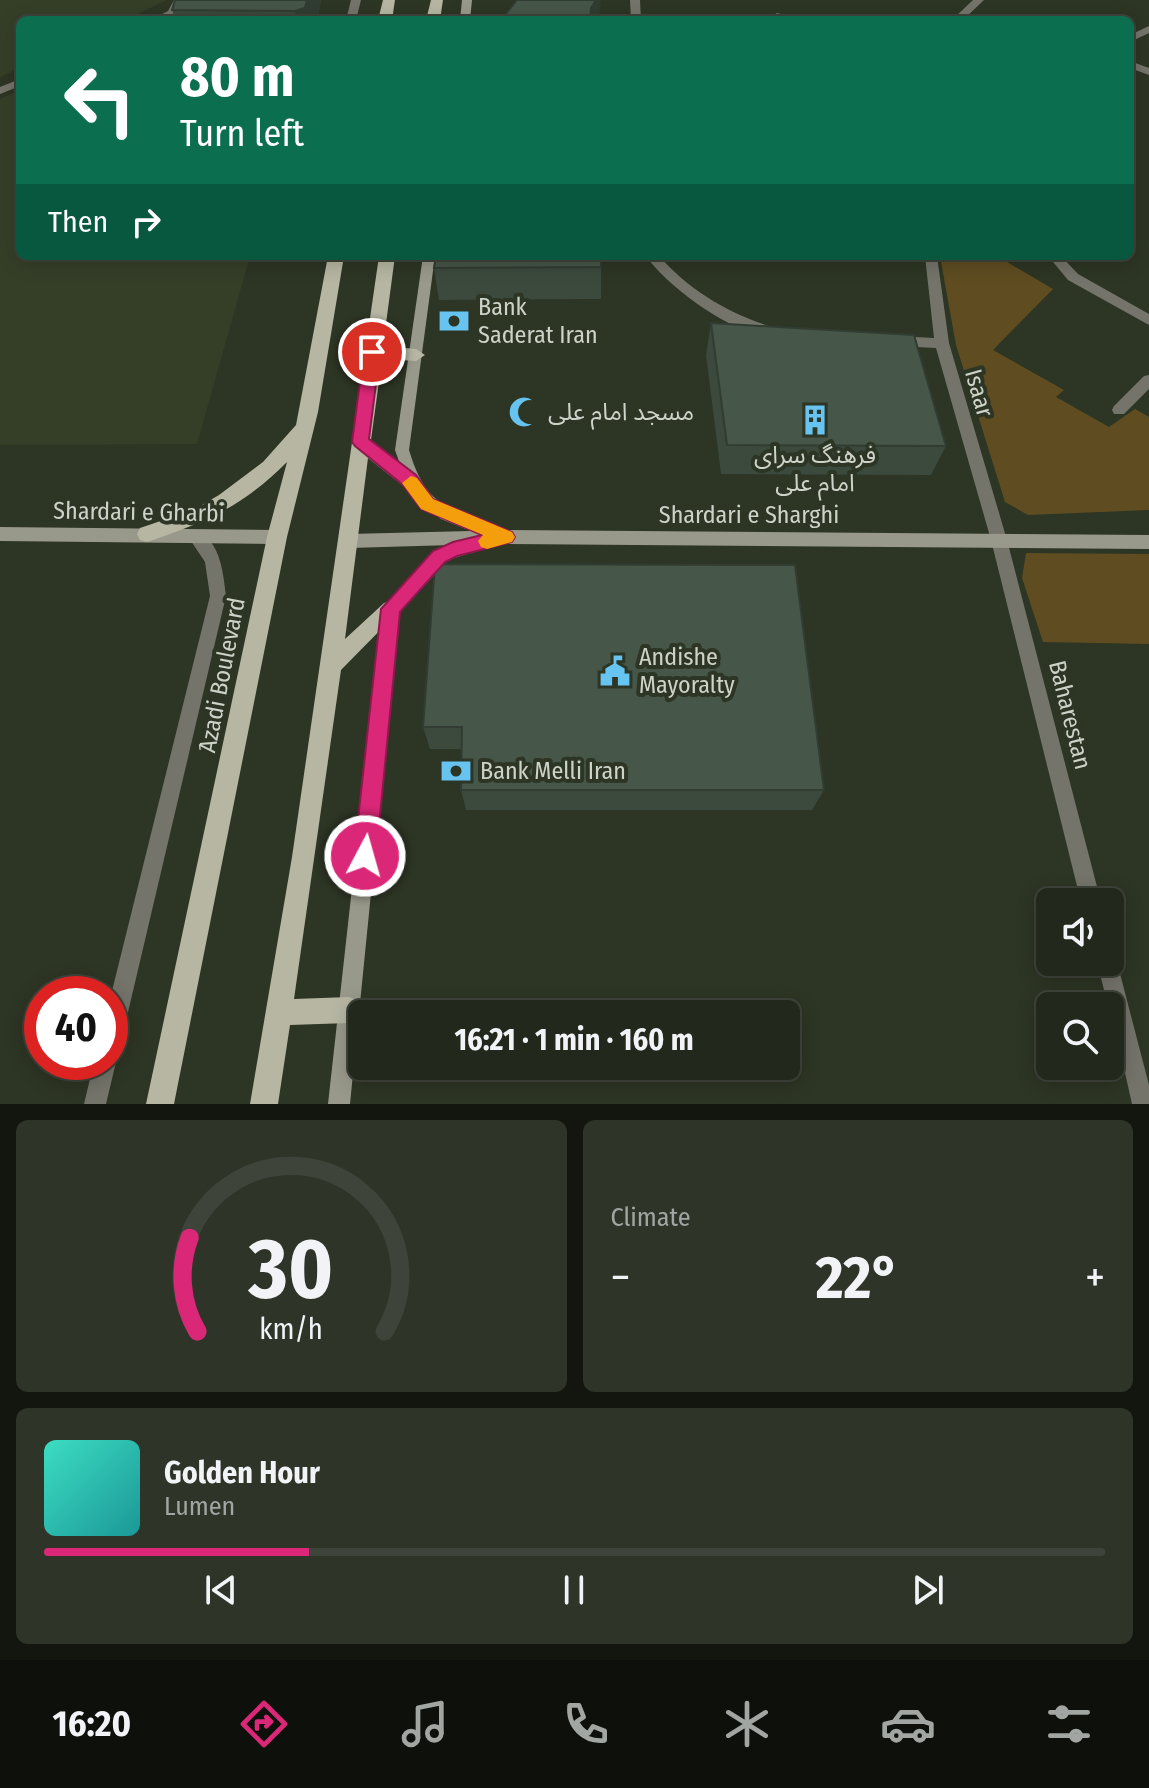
<!DOCTYPE html>
<html lang="en">
<head>
<meta charset="utf-8">
<style>
  :root { --surface:#22281b; --page:#2e3428; --text:#f1f3f6; --muted:#a2a6a3; --line:#3f443a; --accent:#db2777 }
  body { margin:0; font-family:"Fira Sans Condensed","Noto Sans Arabic",sans-serif; background:var(--page); color:var(--text); height:100vh; display:flex; flex-direction:column; font-size:30px; white-space:nowrap }
  * { box-sizing:border-box; margin:0 }
  p { font-size:26px; color:var(--muted) }
  .icon { flex:none; width:44px; height:44px; fill:none; stroke:currentColor; stroke-width:2; stroke-linecap:round; stroke-linejoin:round }
  .map { position:relative; height:1104px; overflow:hidden }
  .details { display:flex; flex-direction:column; gap:16px; padding:16px; background:#13160f; flex:1 }
  .details>* { flex:none }
  .top-card { position:absolute; left:16px; top:16px; width:1118px; height:244px; border-radius:12px; box-shadow:0 4px 20px #0003,0 0 0 2px var(--line); background:#0b6e4f; color:#fff; overflow:hidden }
  .controls { position:absolute; left:1036px; top:888px; display:grid; gap:16px }
  .controls a { display:grid; place-items:center; width:88px; height:88px; border-radius:12px; background:var(--surface); box-shadow:0 4px 20px #0003,0 0 0 2px var(--line); font-size:40px }
  .speed { position:absolute; left:24px; top:976px; display:flex; gap:16px; font-size:40px; font-weight:700; text-align:center }
  .speed>* { display:grid; place-content:center; width:104px; height:104px; border-radius:50%; background:var(--surface); box-shadow:0 4px 20px #0003,0 0 0 2px var(--line); line-height:1 }
  .speed .limit { border:12px solid #d22; background:#fff; color:#111 }
  .pin { position:absolute; display:grid; place-items:center; width:68px; height:68px; color:#fff; margin:-34px; border:4px solid #fff; border-radius:50%; box-shadow:0 2px 8px #0007 }
  .me { position:absolute; width:88px; margin:-44px; rotate:6deg; stroke-linejoin:round; filter:drop-shadow(0 0 6px #0008) }
  .turn { display:flex; align-items:center; gap:28px; height:168px; padding:0 32px; font-size:36px }
  .turn .icon { width:104px; height:104px; stroke-width:2.5 }
  .turn b { display:block; font-size:56px; line-height:68px }
  .then { display:flex; align-items:center; height:76px; padding:0 32px; background:#0003; gap:16px; font-size:30px }
  .big { font-size:60px; font-weight:700; line-height:1.1 }
  .details .widget { flex:1; display:flex; flex-direction:column; justify-content:center; gap:12px; min-width:0; padding:0 28px; border-radius:12px; background:var(--page) }
  .details .dial { align-items:center; gap:0 }
  .dial svg { height:208px; overflow:visible; fill:none; stroke:var(--line); stroke-width:7; stroke-linecap:round; text-anchor:middle }
  .dial text { fill:var(--text); stroke:none }
  .song { display:flex; align-items:center; gap:24px }
  .cover { width:96px; height:96px; border-radius:12px; background:linear-gradient(135deg,hsl(170 70% 55%),hsl(180 70% 35%)) }
  .played { height:8px; border-radius:4px; background:linear-gradient(90deg,var(--accent) 25%,var(--line) 25%) }
  .keys { display:flex; justify-content:space-around; direction:ltr }
  .heat { display:flex; justify-content:space-between; align-items:center; font-size:44px; direction:ltr }
  .details .tiles { flex:1; display:grid; gap:16px; grid-template-columns:1fr 1fr }
  .widget:last-child { grid-column:span 2 }
  .trip { position:absolute; left:348px; top:1000px; width:452px; height:80px; border-radius:12px; background:var(--surface); box-shadow:0 4px 20px #0003,0 0 0 2px var(--line); font-weight:700; line-height:80px; text-align:center }
  .dock { display:flex; height:128px; justify-content:space-around; align-items:center; background:#0e100b; color:var(--muted) }
  .dock .icon { width:56px; height:56px }
  .dock .current { color:var(--accent) }
  .dock b { font-size:36px; color:var(--text) }
  .map>svg:first-child { display:block }
  .built { fill:#353f28 }
  .green { fill:#5f4d21 }
  .lines { fill:none; stroke-linecap:round; stroke-linejoin:round }
  .street { fill:#74746b; fill-rule:evenodd }
  .secondary { fill:#99998b; fill-rule:evenodd }
  .primary { fill:#b6b6a3; fill-rule:evenodd }
  .wall { fill:#3c4a3e }
  .shaded-wall { fill:#313c32 }
  .building { fill:#465648; stroke:#313c32; stroke-width:2 }
  .route { fill:#db2777; stroke:#8e194d; stroke-width:2 }
  .slow { fill:#f59e0b }
  .labels { text-anchor:middle; dominant-baseline:central; stroke-width:8; stroke-linejoin:round; paint-order:stroke }
  .poi-label { font-size:24px; fill:#ced3c9; stroke:#2d3524; text-anchor:start }
  .street-label { font-size:24px; fill:#ced3c9; stroke:#2d3524 }
</style>
</head>
<body>
<div class="map">
<svg width="1149" height="1104" viewBox="0 0 1149 1104">
  <rect width="100%" height="100%" fill="#2d3524"/>
  <!-- built -->
  <path class="built" d="M 0,0 L 167,0 L 125,20 L 20,20 L 20,68 L 0,77 Z
    M 20,90 L 20,256 L 250,256 L 197,444 L 0,445 L 0,99 Z"/>
  <!-- green -->
  <path class="green" d="M 940,256 L 997,256 L 1053,289 L 993,350 L 1064,390 L 1056,397 L 1109,427 L 1135,409 L 1149,417 L 1149,510 L 1028,515 L 1005,502 L 956,345 Z
    M 1026,553 L 1149,554 L 1149,644 L 1043,642 L 1022,578 Z"/>
  <g class="lines">
    <!-- street -->
    <path class="street" d="M 174,0 L 184,0 C 175,16 169,20 151,20 L 168,11 Z
      M 351,0 L 361,0 L 356,20 L 346,20 Z
      M 630,0 L 640,0 L 641,20 L 631,20 Z
      M 973,0 L 984,0 L 963,20 L 952,20 Z
      M 777,13 L 781,14 L 781,18 L 765,20 Z
      M 1149,26 L 1149,33 L 1130,42 L 1130,35 Z
      M 1130,61 L 1149,68 L 1149,75 L 1130,68 Z
      M 20,79 L 20,86 L 0,94 L 0,87 Z
      M 646,256 L 659,256 C 691,292 730,314 775,328 L 777,331 L 775,334 C 738,341 666,285 646,256 Z
      M 925,256 L 937,256 L 949,343 L 1007,540 L 1101,902 L 1081,902 L 991,540 L 936,348 L 896,346 L 889,341 L 896,336 L 934,338 Z
      M 1048,256 L 1061,256 L 1078,274 L 1149,314 L 1149,325 L 1068,280 Z
      M 1149,375 L 1149,389 L 1124,414 L 1114,414 L 1112,410 L 1114,406 L 1144,376 Z
      M 197,531 C 221,542 223,573 226,596 L 121,1042 L 117,1049 L 110,1053 L 110,999 L 210,596 L 205,562 L 189,538 L 191,533 Z
      M 1110,953 L 1114,955 L 1117,962 L 1149,1085 L 1149,1104 L 1132,1104 L 1110,1006 L 1108,1006 L 1097,962 L 1110,962 Z
      M 110,1053 L 116,1062 L 106,1104 L 84,1104 L 94,1062 L 110,1062 Z"/>
    <!-- secondary -->
    <path class="secondary" d="M 462,0 L 472,0 L 470,20 L 460,20 Z
      M 423,256 L 435,256 L 409,450 C 429,516 452,503 503,530 L 1149,535 L 1149,549 L 506,544 L 481,544 L 479,550 L 445,561 L 399,612 L 350,1104 L 328,1104 L 383,609 L 433,551 L 452,545 L 349,548 L 343,546 L 341,541 L 343,536 L 349,534 L 471,531 L 441,519 L 418,503 L 408,487 L 395,450 Z
      M 0,527 L 277,530 L 283,532 L 285,537 L 283,542 L 277,544 L 0,541 Z"/>
    <!-- primary -->
    <path class="primary" d="M 383,0 L 395,0 L 392,20 L 378,20 Z
      M 431,0 L 443,0 L 440,20 L 426,20 Z
      M 328,256 L 344,256 L 318,412 L 287,537 L 174,1104 L 146,1104 L 267,537 L 287,462 C 242,507 206,522 147,542 L 140,540 L 137,534 L 140,528 L 193,510 L 219,495 L 263,462 L 296,425 Z
      M 379,256 L 395,256 L 383,346 L 416,349 L 425,355 L 416,361 L 382,359 L 371,440 L 419,480 L 416,485 L 402,485 L 368,458 L 345,639 L 384,603 L 391,600 L 398,603 L 401,609 L 341,670 L 294,999 L 349,997 L 358,1001 L 362,1010 L 358,1019 L 349,1023 L 290,1025 L 278,1104 L 250,1104 L 292,857 Z"/>
  </g>
  <!-- wall -->
  <path class="wall" d="M 321,0 L 317,20 L 175,20 L 172,10 Z
    M 601,267 L 601,299 L 439,300 L 434,268 Z
    M 711,323 L 946,446 L 931,475 L 721,474 L 706,355 Z
    M 435,564 L 824,790 L 812,810 L 466,810 L 461,790 L 461,749 L 430,749 L 423,727 Z"/>
  <!-- shaded-wall -->
  <path class="shaded-wall" d="M 307,0 L 321,0 L 317,20 L 297,20 L 295,11 Z
    M 596,0 L 601,0 L 599,20 L 590,20 L 591,8 Z"/>
  <!-- building -->
  <path class="building" d="M 175,0 L 307,0 L 305,8 L 295,11 L 172,10 Z
    M 517,0 L 596,0 L 591,8 L 590,20 L 501,20 Z
    M 436,256 L 601,256 L 601,267 L 434,268 Z
    M 711,323 L 914,335 L 946,446 L 727,445 Z
    M 435,564 L 795,565 L 824,790 L 461,790 L 462,727 L 423,727 Z"/>
  <!-- route -->
  <path class="route" d="M 372,347 L 380,352 L 369,439 L 416,475 L 433,499 L 512,532 L 515,537 L 512,542 L 457,556 L 445,562 L 400,612 L 376,856 L 372,863 L 365,867 L 357,863 L 354,856 L 381,609 L 433,551 L 453,542 L 482,535 L 421,509 L 403,485 L 355,446 L 352,442 L 364,352 Z"/>
  <!-- slow -->
  <path class="slow" d="M 411,476 L 417,478 L 433,499 L 512,532 L 515,537 L 512,542 L 487,549 L 481,547 L 478,541 L 483,535 L 421,509 L 402,483 Z"/>
  <!-- icons -->
  <defs>
    <g id="bank-bare" transform="scale(2.4)"><path d="M-6-4H6V4H-6ZM0-2.3a2.3 2.3 0 1 0 0 4.6a2.3 2.3 0 1 0 0-4.6Z" fill="#67c4f0" stroke="#2d3524" stroke-width="2.5" paint-order="stroke"/></g>
    <g id="mosque-bare" transform="scale(2.4)"><path d="M3.5-4.9A6 6 0 1 0 3.5 4.9A5 5 0 1 1 3.5-4.9Z" fill="#67c4f0" stroke="#2d3524" stroke-width="2.5" paint-order="stroke"/></g>
    <g id="building-bare" transform="scale(2.4)"><path d="M-4-6H4V6H1V3H-1V6H-4ZM-2.5-4.3h1.7v1.8h-1.7ZM.8-4.3h1.7v1.8H.8ZM-2.5-1h1.7V.8h-1.7ZM.8-1h1.7V.8H.8Z" fill="#67c4f0" stroke="#2d3524" stroke-width="2.5" paint-order="stroke"/></g>
    <g id="civic-bare" transform="scale(2.4)"><path d="M-.6-6.5H3V-4.5H.6V-3L4-1V1h2V6H-6V1h2V-1L-.6-3ZM-1.2 2.5V6h2.4V2.5Z" fill="#67c4f0" stroke="#2d3524" stroke-width="2.5" paint-order="stroke"/></g>
  </defs>
  <g fill-rule="evenodd">
    <use href="#bank-bare" x="454" y="321"/>
    <use href="#mosque-bare" x="524" y="412"/>
    <use href="#building-bare" x="815" y="420"/>
    <use href="#civic-bare" x="615" y="671"/>
    <use href="#bank-bare" x="456" y="771"/>
  </g>
  <g class="labels">
    <!-- poi labels -->
    <g class="poi-label">
      <text x="478" y="307">Bank<tspan x="478" dy="28">Saderat Iran</tspan></text>
      <text x="548" y="412">مسجد امام علی</text>
      <text x="815" y="455" text-anchor="middle">فرهنگ سرای<tspan x="815" dy="28">امام علی</tspan></text>
      <text x="639" y="657">Andishe<tspan x="639" dy="28">Mayoralty</tspan></text>
      <text x="480" y="771">Bank Melli Iran</text>
    </g>
    <!-- street labels -->
    <g class="street-label">
      <text transform="translate(979 393) rotate(74)">Isaar</text>
      <text transform="translate(139 512) rotate(1)">Shardari e Gharbi</text>
      <text x="749" y="515">Shardari e Sharghi</text>
      <text transform="translate(222 675) rotate(-79)">َAzadi Boulevard</text>
      <text transform="translate(1070 715) rotate(76)">Baharestan</text>
    </g>
  </g>
</svg>
<div class="controls">
<a><svg class="icon" aria-label="sound" viewBox="0 0 24 24"><path d="M4 9h4l5-4v14l-5-4H4zM17 9q2 3 0 6"/></svg></a>
<a><svg class="icon" aria-label="search" viewBox="0 0 24 24"><circle cx="10" cy="10" r="6"/><path d="M15 15l6 6"/></svg></a>
</div>
<div class="speed"><div class="limit">40</div></div>
<div class="pin" style="left:372px;top:352px;background:#d93025"><svg class="icon" aria-label="arrive" viewBox="0 0 24 24"><path d="M6 21V4h12l-3 4 3 4H6"/></svg></div>
<svg class="me" style="left:365px;top:856px" viewBox="-20 -20 40 40"><circle r="17" fill="#db2777" stroke="#fff" stroke-width="3"/><path d="M0-11L8 9 0 5-8 9z" fill="#fff"/></svg>
<div class="trip">16:21 · 1 min · 160 m</div>
<div class="top-card">
<div class="turn"><svg class="icon" aria-label="left" viewBox="0 0 24 24"><path d="M17 20v-9H6M10 6l-5 5 5 5"/></svg><div><b>80 m</b>Turn left</div></div>
<div class="then">Then<svg class="icon" aria-label="right" viewBox="0 0 24 24"><path d="M7 20v-9h11M14 6l5 5-5 5"/></svg></div>
</div>
</div>
<section class="details">
<div class="tiles">
<div class="widget dial"><svg viewBox="0 0 100 80">
<path d="M14 69A42 42 0 1 1 86 69"/>
<path d="M14 69A42 42 0 0 1 11 33" stroke="#db2777"/>
<text x="50" y="56" font-size="32" font-weight="700">30</text>
<text x="50" y="72" font-size="11">km/h</text>
</svg></div>
<div class="widget"><p>Climate</p>
<div class="heat"><a>−</a><b class="big">22°</b><a>+</a></div>
</div>
<div class="widget">
<div class="song"><i class="cover"></i><div><b>Golden Hour</b><p>Lumen</p></div></div>
<div class="played"></div>
<div class="keys"><svg class="icon" aria-label="previous" viewBox="0 0 24 24"><path d="M18 5L8 12l10 7zM5 5v14"/></svg><svg class="icon" aria-label="pause" viewBox="0 0 24 24"><path d="M8 5v14M16 5v14"/></svg><svg class="icon" aria-label="next" viewBox="0 0 24 24"><path d="M6 5l10 7-10 7zM19 5v14"/></svg></div>
</div>
</div>
</section>
<nav class="dock">
<b>16:20</b>
<svg class="icon current" aria-label="directions" viewBox="0 0 24 24"><path d="M12 3l9 9-9 9-9-9zM9 14v-3h6M13 9l2 2-2 2"/></svg>
<svg class="icon" aria-label="music" viewBox="0 0 24 24"><path d="M9 18V5l10-2v13"/><circle cx="6" cy="18" r="3"/><circle cx="16" cy="16" r="3"/></svg>
<svg class="icon" aria-label="phone" viewBox="0 0 24 24"><path d="M5 4h4l2 5-3 2q2 4 5 5l2-3 5 2v4C11 20 4 13 5 4z"/></svg>
<svg class="icon" aria-label="climate" viewBox="0 0 24 24"><path d="M12 3v18M4 7l16 10M4 17L20 7"/></svg>
<svg class="icon" aria-label="car" viewBox="0 0 24 24"><path d="M5 17H2v-5l4-1 3-4h7l3 4 3 1v5h-3M9 17h6M6 11h13"/><circle cx="7" cy="17" r="2"/><circle cx="17" cy="17" r="2"/></svg>
<svg class="icon" aria-label="filters" viewBox="0 0 24 24"><path d="M4 7h16M4 17h16"/><circle cx="9" cy="7" r="2"/><circle cx="15" cy="17" r="2"/></svg>
</nav>
</body>
</html>
